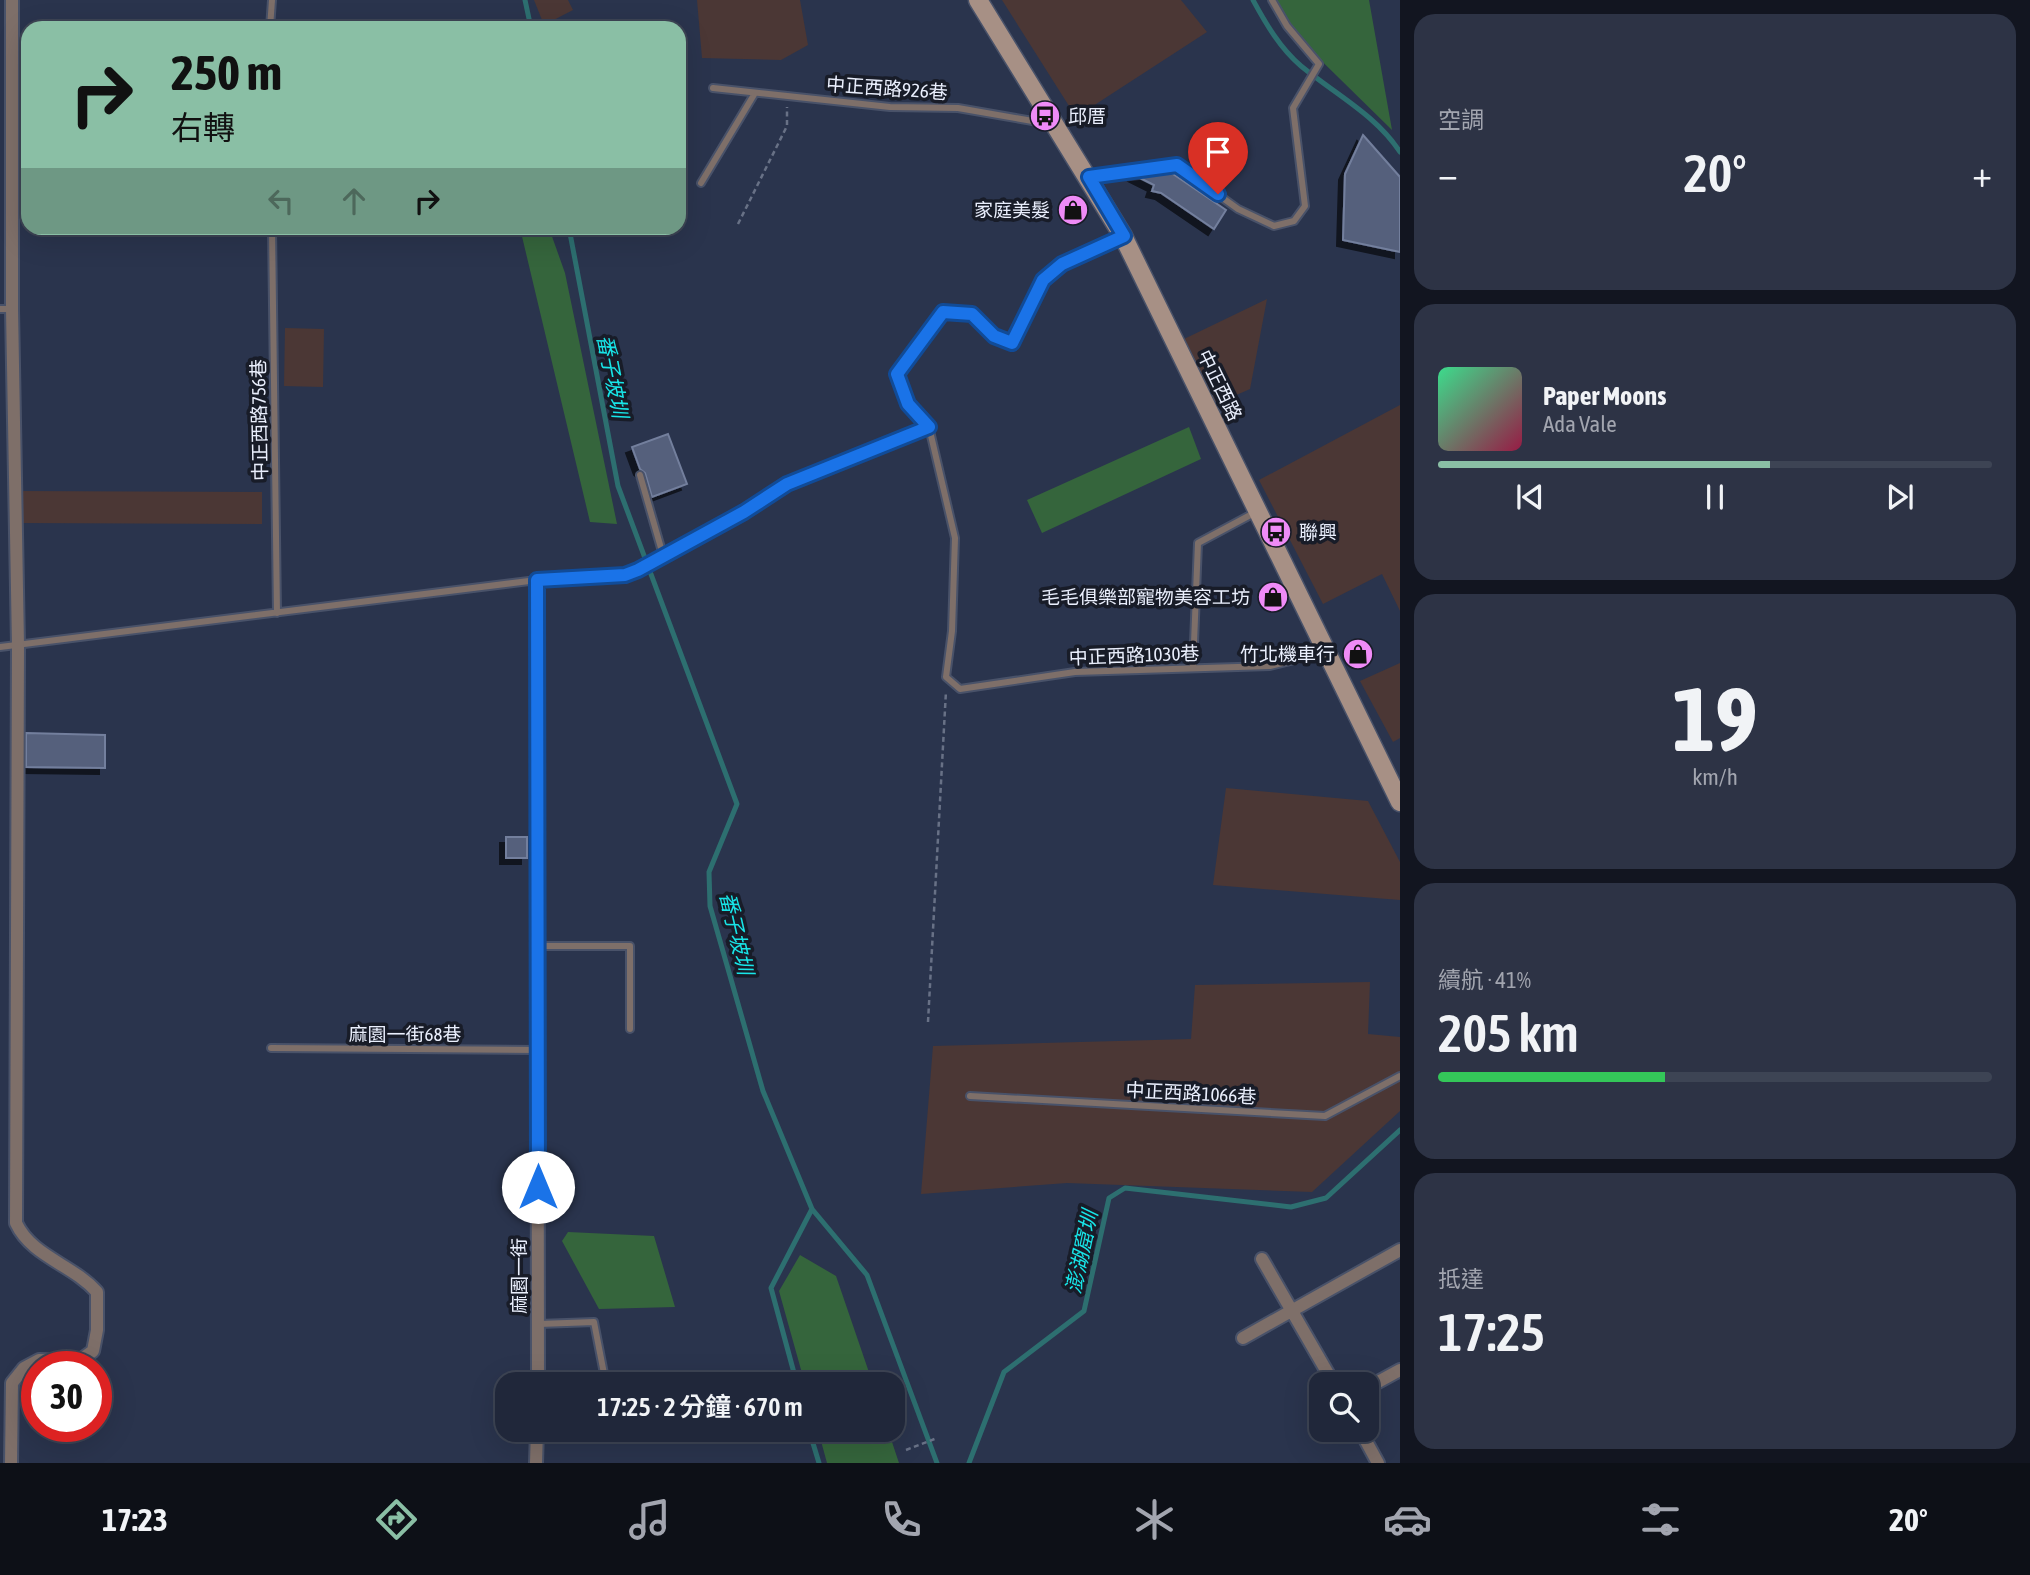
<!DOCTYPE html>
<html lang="zh-TW">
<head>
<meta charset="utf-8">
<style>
  :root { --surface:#20273a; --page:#2d3345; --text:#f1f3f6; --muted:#a2a5af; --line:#3d4454; --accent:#8abfa5 }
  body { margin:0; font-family:"Asap Condensed","Noto Sans TC",sans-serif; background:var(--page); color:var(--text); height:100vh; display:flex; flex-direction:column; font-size:26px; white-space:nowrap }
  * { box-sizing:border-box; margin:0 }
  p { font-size:23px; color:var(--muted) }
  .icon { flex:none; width:38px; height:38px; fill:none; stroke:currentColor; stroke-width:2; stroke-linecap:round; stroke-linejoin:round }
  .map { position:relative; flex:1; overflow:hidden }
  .side { display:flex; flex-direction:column; gap:14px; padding:14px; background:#121520; width:630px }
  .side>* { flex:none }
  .hud { position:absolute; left:21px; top:21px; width:665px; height:214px; border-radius:21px; box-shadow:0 7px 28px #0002,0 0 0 2px var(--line); background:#8abfa5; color:#111; overflow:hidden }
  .controls { position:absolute; left:1309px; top:1372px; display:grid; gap:14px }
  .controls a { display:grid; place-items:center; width:70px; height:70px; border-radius:14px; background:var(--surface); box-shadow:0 7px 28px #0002,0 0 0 2px var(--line); font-size:35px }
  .speed { position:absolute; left:21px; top:1351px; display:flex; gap:14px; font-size:35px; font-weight:700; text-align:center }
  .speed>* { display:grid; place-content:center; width:91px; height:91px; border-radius:50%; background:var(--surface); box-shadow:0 7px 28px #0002,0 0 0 2px var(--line); line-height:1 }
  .speed .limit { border:10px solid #d22; background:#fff; color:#111 }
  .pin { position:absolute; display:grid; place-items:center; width:60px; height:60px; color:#fff; margin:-72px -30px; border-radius:50% 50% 50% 0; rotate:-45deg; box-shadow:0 0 7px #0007 }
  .pin .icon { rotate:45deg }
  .me { position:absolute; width:77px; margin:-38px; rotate:0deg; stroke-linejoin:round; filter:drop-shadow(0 0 5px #0008) }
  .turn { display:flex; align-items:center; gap:24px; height:147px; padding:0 35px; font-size:32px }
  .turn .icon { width:91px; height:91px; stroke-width:2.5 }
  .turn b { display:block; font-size:49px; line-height:60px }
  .lanes { display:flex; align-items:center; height:66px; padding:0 35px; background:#0003; justify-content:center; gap:35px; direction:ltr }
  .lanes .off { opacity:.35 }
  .big { font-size:52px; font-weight:600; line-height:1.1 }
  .side .widget { flex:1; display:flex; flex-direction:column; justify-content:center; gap:10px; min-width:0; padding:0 24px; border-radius:21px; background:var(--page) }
  .side .dial { align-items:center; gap:0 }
  .dial b { font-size:91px; line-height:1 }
  .song { display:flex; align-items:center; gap:21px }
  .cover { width:84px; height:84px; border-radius:10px; background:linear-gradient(135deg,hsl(150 70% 55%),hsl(340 70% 35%)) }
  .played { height:7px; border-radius:4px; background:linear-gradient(90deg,var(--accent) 60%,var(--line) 60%) }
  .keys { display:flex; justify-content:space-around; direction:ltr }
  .heat { display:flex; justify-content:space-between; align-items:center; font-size:38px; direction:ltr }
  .charge { height:10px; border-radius:5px; background:linear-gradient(90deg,#34c759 41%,var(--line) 0) }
  .trip { position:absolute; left:495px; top:1372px; width:410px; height:70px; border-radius:21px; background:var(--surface); box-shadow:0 7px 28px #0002,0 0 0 2px var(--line); font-weight:600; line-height:70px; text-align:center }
  .dock { display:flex; height:112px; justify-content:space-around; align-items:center; background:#0d1017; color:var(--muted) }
  .dock .icon { width:49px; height:49px }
  .dock .on { color:var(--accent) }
  .dock b { font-size:32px; color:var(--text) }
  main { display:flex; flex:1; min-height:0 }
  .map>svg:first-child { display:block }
  .industrial { fill:#4b3735 }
  .green { fill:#35653c }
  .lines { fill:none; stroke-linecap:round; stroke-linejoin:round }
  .stream { stroke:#2d6f70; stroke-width:5 }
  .building { fill:#55607c; stroke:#737f9d; stroke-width:2; filter:url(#shadow) }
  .lane-casing { stroke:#495269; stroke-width:10 }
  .street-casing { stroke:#495269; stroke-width:16 }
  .secondary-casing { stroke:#495269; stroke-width:21 }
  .path { stroke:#687186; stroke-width:2.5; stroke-dasharray:5 3.5; stroke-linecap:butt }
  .lane { stroke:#7e6f69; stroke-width:6 }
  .street { stroke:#7e6f69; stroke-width:12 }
  .secondary { stroke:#a79085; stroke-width:18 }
  .route-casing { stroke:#114b97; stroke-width:18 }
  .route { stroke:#1a73e8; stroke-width:12 }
  .labels { text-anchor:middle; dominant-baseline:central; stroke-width:7; stroke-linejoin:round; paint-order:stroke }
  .street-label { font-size:19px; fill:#eaeffd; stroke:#181c28 }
  .poi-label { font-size:19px; fill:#eaeffd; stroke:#181c28; text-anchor:end }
  .water-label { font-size:21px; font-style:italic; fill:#18e5e8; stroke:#181c28 }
</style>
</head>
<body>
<main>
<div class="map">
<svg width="1400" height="1463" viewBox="0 0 1400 1463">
  <defs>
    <filter id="shadow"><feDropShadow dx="-6" dy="6" stdDeviation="0" flood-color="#0009"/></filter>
  </defs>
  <rect width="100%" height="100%" fill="#2a344d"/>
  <!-- industrial -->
  <path class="industrial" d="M 534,0 L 568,0 L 573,10 L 544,25 Z
    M 697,0 L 800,0 L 808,45 L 781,60 L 702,58 Z
    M 1002,0 L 1181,0 L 1207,32 L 1076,117 Z
    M 1267,299 L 1250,389 L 1216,404 L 1184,339 Z
    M 285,328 L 324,329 L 323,387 L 284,386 Z
    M 1400,405 L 1400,611 L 1382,574 L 1323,604 L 1259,480 Z
    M 18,491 L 262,492 L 262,524 L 18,523 Z
    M 1400,663 L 1400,738 L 1393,742 L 1360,681 Z
    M 1226,788 L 1368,801 L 1400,862 L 1400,900 L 1213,885 Z
    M 1370,982 L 1368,1034 L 1400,1037 L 1400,1111 L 1312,1192 L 1067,1183 L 921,1194 L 933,1046 L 1191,1039 L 1195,985 Z"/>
  <!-- green -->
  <path class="green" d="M 1271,0 L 1369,0 L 1392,130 L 1287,27 Z
    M 520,228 L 549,228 L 565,273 L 617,524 L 590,522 Z
    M 1189,427 L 1201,459 L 1042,533 L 1027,500 Z
    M 568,1232 L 654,1236 L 675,1307 L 599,1309 L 562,1241 Z
    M 800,1255 L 836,1276 L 873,1384 L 805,1384 L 779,1291 Z
    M 818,1430 L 888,1430 L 899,1463 L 827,1463 Z"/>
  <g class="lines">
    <!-- stream -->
    <path class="stream" d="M 525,0 L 531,28
      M 1253,0 C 1266,24 1280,48 1301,66 C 1335,94 1376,115 1400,152
      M 569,228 L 618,486 L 737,804 L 709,872 L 710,906 L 763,1091 L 812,1209 L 867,1275 L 937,1463
      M 797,1384 L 771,1288 L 812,1209
      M 809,1430 L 819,1463
      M 969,1463 L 1004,1372 L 1084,1311 L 1109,1198 L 1125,1188 L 1291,1207 L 1326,1198 L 1400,1130"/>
  </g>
  <!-- building -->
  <path class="building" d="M 1363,135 L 1400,177 L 1400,252 L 1343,240 L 1345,174 Z
    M 1170,172 L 1226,210 L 1214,229 L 1161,193 L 1152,191 L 1154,185 L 1136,176 Z
    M 668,434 L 687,484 L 652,497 L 645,473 L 640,469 L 632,447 Z
    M 26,733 L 105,735 L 105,768 L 26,767 Z
    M 506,837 L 527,837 L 527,858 L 506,858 Z"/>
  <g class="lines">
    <!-- lane casing -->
    <g class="lane-casing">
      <path id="lane" d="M 270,28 L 272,0
        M 713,88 L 890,107 L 958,108 L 1050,124
        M 1091,177 L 1177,165 L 1238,209 L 1274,226 L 1294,221 L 1305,206 L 1293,108 L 1319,64 L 1287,26 L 1272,0
        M 701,183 L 755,93
        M 272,228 L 277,613
        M 1122,237 L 1062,264 L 1043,280 L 1012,343 L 994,336 L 972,314 L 943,312 L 897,374 L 908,404 L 929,427 L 955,538 L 952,631 L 946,677 L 960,689 L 1075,672 L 1270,666 L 1323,653
        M 0,309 L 12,309
        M 640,475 L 663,555
        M 0,647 L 537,580 L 625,575 L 638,570 L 744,512 L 787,484 L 929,427
        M 1193,668 L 1198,543 L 1256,512
        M 538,946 L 630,946 L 630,1029
        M 271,1048 L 538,1050
        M 970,1096 L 1325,1116 L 1400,1076
        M 539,1324 L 594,1322 L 606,1384"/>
    </g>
    <!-- street casing -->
    <g class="street-casing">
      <path id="street" d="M 537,580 L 538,1384
        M 1262,1259 L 1334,1384
        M 1243,1338 L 1400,1250
        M 1367,1388 L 1400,1370
        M 1360,1430 L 1378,1463
        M 11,1463 L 12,1383 L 24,1368 L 39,1360 L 79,1361 L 93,1351 L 97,1330 L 97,1292 C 72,1264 32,1257 16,1223 L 18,645 L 12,309 L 12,0
        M 536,1463 L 537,1430"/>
    </g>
    <!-- secondary casing -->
    <g class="secondary-casing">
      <path id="secondary" d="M 978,0 L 1123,236 L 1400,802"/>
    </g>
    <!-- path -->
    <path class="path" d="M 738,224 L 787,126 L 787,107
      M 928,1022 L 946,691
      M 906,1450 L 937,1438"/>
    <!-- lane -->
    <use href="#lane" class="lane"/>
    <!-- street -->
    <use href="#street" class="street"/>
    <!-- secondary -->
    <use href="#secondary" class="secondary"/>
  </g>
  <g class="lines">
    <!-- route casing -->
    <g class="route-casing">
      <path id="route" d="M 538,1187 L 537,580 L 625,575 L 638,570 L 744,512 L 787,484 L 929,427 L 908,404 L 897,374 L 943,312 L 972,314 L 994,336 L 1012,343 L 1043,280 L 1062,264 L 1124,236 L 1089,177 L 1177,165 L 1218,194"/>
    </g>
    <!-- route -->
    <use href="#route" class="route"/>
  </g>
  <!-- icons -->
  <defs>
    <g id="bus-disc" transform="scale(1.575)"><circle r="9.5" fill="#ef8bf7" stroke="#181c28"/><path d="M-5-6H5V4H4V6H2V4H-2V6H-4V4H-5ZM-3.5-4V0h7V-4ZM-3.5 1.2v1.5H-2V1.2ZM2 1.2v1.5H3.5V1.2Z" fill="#111"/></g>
    <g id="shop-disc" transform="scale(1.575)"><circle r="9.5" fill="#ef8bf7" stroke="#181c28"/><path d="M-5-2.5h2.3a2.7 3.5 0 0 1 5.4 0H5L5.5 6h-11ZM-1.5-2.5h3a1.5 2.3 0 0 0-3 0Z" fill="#111"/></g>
  </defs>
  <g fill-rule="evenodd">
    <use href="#bus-disc" x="1045" y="116"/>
    <use href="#shop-disc" x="1073" y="210"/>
    <use href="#bus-disc" x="1276" y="532"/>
    <use href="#shop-disc" x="1273" y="597"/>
    <use href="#shop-disc" x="1358" y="654"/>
  </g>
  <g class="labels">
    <!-- street labels -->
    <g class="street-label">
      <text transform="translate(887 88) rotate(4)">中正西路926巷</text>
      <text transform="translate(1220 385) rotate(64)">中正西路</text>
      <text transform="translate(259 420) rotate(-91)">中正西路756巷</text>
      <text transform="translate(1134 655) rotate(-2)">中正西路1030巷</text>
      <text x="405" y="1034">麻園一街68巷</text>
      <text transform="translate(1191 1093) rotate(3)">中正西路1066巷</text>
      <text transform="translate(519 1276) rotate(-90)">麻園一街</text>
    </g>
    <!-- poi labels -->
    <g class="poi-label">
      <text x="1068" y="116" text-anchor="start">邱厝</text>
      <text x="1050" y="210">家庭美髮</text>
      <text x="1299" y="532" text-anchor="start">聯興</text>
      <text x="1250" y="597">毛毛俱樂部寵物美容工坊</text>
      <text x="1335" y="654">竹北機車行</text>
    </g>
    <!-- water labels -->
    <g class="water-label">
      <text transform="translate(613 376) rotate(79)">番子坡圳</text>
      <text transform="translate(737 933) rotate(77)">番子坡圳</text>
      <text transform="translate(1081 1252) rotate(-78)">澎湖窟圳</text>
    </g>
  </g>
</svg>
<div class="controls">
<a><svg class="icon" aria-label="search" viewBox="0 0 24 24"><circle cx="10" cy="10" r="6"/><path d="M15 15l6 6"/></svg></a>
</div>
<div class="speed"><div class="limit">30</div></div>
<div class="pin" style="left:1218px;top:194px;background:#d93025"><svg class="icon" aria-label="arrive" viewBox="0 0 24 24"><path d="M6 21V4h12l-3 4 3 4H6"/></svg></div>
<svg class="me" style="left:538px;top:1187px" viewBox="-20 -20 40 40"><circle r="19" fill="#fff"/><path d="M0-13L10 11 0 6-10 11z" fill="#1a73e8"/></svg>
<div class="trip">17:25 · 2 分鐘 · 670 m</div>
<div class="hud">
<div class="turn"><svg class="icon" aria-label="right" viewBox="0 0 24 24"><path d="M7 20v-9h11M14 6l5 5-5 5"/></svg><div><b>250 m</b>右轉</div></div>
<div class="lanes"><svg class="icon off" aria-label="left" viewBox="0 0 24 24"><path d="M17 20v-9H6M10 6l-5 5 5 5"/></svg><svg class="icon off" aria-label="ahead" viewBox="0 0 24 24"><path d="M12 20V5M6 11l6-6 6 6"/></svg><svg class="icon" aria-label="right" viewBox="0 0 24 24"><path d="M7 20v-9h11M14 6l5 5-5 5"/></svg></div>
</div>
</div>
<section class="side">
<div class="widget"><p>空調</p>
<div class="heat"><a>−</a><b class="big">20°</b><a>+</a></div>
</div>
<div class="widget">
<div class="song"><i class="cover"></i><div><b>Paper Moons</b><p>Ada Vale</p></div></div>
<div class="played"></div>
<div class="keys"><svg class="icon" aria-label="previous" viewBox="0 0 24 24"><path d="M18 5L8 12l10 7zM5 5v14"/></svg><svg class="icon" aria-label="pause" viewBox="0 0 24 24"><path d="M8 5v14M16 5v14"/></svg><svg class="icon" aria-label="next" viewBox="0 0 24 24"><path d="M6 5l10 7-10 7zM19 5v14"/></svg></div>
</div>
<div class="widget dial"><b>19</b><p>km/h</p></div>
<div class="widget"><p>續航 · 41%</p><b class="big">205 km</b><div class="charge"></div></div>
<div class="widget"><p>抵達</p><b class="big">17:25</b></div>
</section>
</main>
<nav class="dock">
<b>17:23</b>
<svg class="icon on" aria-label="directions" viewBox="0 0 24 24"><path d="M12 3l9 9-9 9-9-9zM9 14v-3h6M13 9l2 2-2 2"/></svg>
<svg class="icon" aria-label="music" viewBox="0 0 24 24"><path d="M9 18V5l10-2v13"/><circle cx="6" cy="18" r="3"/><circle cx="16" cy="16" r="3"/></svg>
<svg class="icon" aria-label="phone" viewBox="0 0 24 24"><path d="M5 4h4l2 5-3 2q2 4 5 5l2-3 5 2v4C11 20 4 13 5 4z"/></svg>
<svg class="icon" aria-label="climate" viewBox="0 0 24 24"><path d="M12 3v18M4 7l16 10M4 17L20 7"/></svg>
<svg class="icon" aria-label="car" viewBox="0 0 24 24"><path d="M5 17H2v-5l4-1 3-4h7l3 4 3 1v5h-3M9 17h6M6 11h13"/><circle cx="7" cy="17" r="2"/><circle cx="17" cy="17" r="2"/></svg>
<svg class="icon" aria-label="filters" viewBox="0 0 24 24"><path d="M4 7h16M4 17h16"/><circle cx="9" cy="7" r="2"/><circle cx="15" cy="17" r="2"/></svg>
<b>20°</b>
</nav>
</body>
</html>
